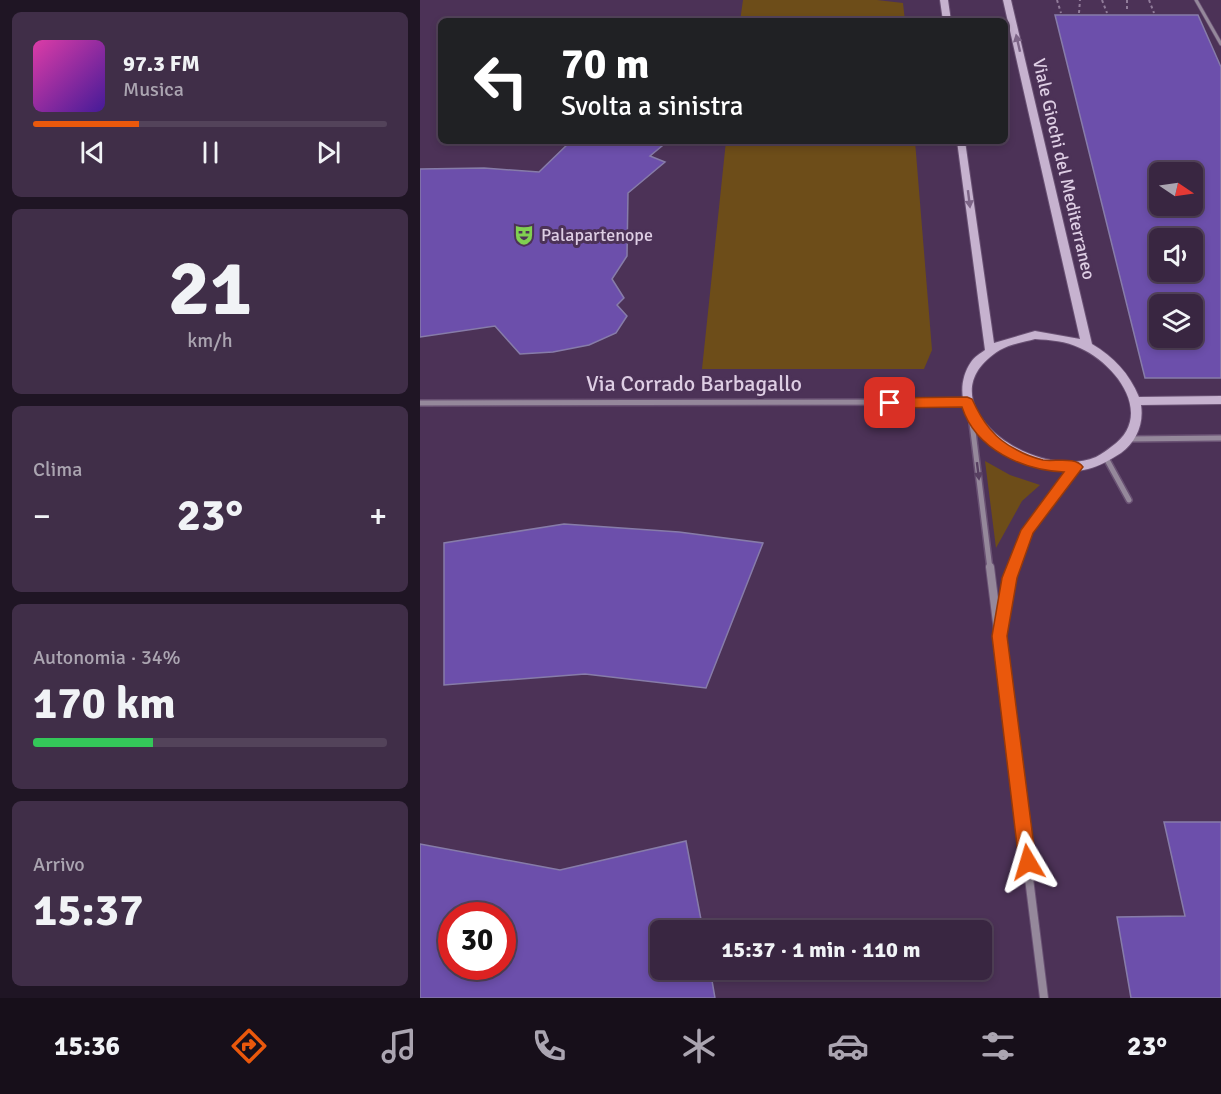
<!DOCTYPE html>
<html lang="it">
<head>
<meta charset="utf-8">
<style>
  :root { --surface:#392641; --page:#402e48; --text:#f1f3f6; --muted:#aba5b1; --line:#53435a; --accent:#ea580c }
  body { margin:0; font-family:Signika,sans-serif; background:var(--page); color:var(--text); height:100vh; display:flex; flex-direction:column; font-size:22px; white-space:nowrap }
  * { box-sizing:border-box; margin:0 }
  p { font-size:20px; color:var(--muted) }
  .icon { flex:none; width:33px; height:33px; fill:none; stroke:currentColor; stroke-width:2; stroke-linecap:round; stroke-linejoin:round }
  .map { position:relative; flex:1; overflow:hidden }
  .drawer { display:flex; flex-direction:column; gap:12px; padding:12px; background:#1f1524; width:420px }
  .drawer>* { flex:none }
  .hud { position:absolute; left:18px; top:18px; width:570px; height:126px; border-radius:9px; box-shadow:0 3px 9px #0003,0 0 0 2px var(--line); background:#202124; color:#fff; overflow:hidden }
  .needle { width:39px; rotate:103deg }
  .buttons { position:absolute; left:729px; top:162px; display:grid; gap:12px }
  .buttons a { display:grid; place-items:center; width:54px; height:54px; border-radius:9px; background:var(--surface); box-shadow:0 3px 9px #0003,0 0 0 2px var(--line); font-size:30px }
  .speed { position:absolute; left:18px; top:902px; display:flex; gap:12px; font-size:30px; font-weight:700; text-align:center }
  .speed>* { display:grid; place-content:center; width:78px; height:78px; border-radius:50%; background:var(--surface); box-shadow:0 3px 9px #0003,0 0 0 2px var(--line); line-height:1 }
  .speed .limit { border:9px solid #d22; background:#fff; color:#111 }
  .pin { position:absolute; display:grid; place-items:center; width:51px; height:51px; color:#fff; margin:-26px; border-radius:12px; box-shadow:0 3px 9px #0006 }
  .me { position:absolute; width:66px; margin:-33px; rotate:353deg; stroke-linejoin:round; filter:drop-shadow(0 0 4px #0008) }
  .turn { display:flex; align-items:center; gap:21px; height:126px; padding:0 24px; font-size:27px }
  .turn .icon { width:78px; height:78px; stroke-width:2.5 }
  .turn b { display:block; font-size:42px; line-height:51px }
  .big { font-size:45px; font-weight:700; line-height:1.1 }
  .drawer .tile { flex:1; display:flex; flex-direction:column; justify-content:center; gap:9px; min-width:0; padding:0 21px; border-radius:9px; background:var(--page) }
  .drawer .dial { align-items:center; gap:0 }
  .dial b { font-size:78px; line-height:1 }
  .song { display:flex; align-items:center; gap:18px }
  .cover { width:72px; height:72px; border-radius:9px; background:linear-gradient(135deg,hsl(320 70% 55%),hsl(260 70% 35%)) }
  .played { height:6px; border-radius:3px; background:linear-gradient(90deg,var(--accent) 30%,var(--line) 30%) }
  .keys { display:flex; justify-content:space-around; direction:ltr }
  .heat { display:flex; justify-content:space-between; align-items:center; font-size:33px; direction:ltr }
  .charge { height:9px; border-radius:4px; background:linear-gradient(90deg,#34c759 34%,var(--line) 0) }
  .trip { position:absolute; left:230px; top:920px; width:342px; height:60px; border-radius:9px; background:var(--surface); box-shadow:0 3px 9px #0003,0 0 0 2px var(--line); font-weight:700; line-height:60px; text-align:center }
  .menu { display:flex; height:96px; justify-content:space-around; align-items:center; background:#170f1a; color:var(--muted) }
  .menu .icon { width:42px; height:42px }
  .menu .on { color:var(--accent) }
  .menu b { font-size:27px; color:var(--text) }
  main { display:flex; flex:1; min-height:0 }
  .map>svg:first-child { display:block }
  .green { fill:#6d4d19 }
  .building { fill:#6c4fab; stroke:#877ca9; stroke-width:1.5; fill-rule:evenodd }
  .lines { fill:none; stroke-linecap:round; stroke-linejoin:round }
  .service-casing { stroke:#695173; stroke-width:4.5 }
  .minor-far1-casing { stroke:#695173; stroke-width:8 }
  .minor-casing { stroke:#695173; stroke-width:10 }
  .secondary-casing { stroke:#695173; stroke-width:2 }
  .path { stroke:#917c9a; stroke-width:2; stroke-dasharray:3 3; stroke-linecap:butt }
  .service { stroke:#95889b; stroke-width:3 }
  .minor-far1 { stroke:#95889b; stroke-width:5 }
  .minor { stroke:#95889b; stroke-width:8 }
  .secondary { fill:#c6b2cf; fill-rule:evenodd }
  .oneway { fill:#7d6587 }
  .oneway2 { fill:#573f61 }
  .route { fill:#ea580c; stroke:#983908; stroke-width:1.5 }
  .labels { text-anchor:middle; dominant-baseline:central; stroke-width:6; stroke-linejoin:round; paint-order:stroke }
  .far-street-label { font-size:18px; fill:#decee4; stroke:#4c3257 }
  .far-poi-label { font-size:18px; fill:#decee4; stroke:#4c3257; text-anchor:start }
  .street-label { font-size:22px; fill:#decee4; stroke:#4c3257 }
</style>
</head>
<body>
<main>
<section class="drawer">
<div class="tile">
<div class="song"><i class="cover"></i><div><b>97.3 FM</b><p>Musica</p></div></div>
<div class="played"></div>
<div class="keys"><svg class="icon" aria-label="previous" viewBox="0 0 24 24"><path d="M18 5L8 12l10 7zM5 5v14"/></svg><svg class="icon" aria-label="pause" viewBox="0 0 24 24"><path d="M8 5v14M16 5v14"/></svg><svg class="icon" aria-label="next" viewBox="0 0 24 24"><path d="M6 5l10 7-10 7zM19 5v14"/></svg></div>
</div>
<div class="tile dial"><b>21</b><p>km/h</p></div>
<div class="tile"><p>Clima</p>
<div class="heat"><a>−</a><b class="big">23°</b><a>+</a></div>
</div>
<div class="tile"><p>Autonomia · 34%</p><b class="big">170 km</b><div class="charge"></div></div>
<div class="tile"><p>Arrivo</p><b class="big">15:37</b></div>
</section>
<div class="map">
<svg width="801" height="998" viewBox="0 0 801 998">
  <rect width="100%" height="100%" fill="#4c3257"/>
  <!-- green -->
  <path class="green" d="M 323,0 L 457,0 L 483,3 L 485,21 L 320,21 Z
    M 306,141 L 495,141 L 512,350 L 504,369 L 282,369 Z
    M 565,461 L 590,475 L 620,485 L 602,501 L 576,548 Z"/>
  <!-- building -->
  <path class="building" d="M 635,15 L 778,15 L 801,67 L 801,378 L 725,378 ZM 740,172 L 772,172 L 772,206 L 740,206 ZM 740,238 L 772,238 L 772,272 L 740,272 ZM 740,304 L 772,304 L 772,338 L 740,338 Z
    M 151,141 L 248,141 L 230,156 L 245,162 L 208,193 L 207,256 L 192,279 L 204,298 L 197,305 L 207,316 L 196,333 L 169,345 L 133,352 L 100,354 L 75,326 L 0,337 L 0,169 L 64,168 L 119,172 Z
    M 144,524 L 259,532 L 343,543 L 286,688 L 165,674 L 24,685 L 24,543 Z
    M 744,822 L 801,822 L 801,998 L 711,998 L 697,917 L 765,916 Z
    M 266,841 L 283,930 L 240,930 L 240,969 L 290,969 L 295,998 L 0,998 L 0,844 L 140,870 ZM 32,915 L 82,915 L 82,966 L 32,966 Z"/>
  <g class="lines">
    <!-- service casing -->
    <g class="service-casing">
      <path id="service" d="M 776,0 L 801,44"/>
    </g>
    <!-- minor-far1 casing -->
    <g class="minor-far1-casing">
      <path id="minor-far1" d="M 0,403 L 547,402
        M 551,415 L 570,569
        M 708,439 L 801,438
        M 686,458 L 709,500
        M 593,569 L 608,529 L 656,467"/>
    </g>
    <!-- minor casing -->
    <g class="minor-casing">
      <path id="minor" d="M 570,567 L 624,998
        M 580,630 L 594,567"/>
    </g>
    <!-- secondary casing -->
    <g class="secondary-casing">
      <path id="secondary" d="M 520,0 L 528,0 L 531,21 L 523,21 Z
        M 583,0 L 591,0 L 672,344 C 694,357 709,373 719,397 L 801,396 L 801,404 L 721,405 C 724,424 716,442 701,453 C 690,460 680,466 668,469 C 639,476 605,465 580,451 C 550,433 530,393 551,362 C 554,357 561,353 565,350 L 537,141 L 545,141 L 574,343 L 615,331 L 660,339 ZM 615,339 C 630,340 646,341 660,348 C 696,364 736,416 691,447 C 687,450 682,454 676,457 C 615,483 498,401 580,350 C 590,344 604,342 615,339 Z"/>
    </g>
    <!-- path -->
    <path class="path" d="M 637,0 L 641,13
      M 682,0 L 687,13
      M 707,0 L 707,12
      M 729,0 L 734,13
      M 659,13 L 660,0"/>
    <!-- service -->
    <use href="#service" class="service"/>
    <!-- minor-far1 -->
    <use href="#minor-far1" class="minor-far1"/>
    <!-- minor -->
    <use href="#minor" class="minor"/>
    <!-- secondary -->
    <use href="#secondary" class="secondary"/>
  </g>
  <!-- one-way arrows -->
  <defs><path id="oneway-solid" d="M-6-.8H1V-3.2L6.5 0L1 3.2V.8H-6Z" transform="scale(1.5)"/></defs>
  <g class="oneway">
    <use href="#oneway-solid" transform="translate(598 43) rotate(-103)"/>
    <use href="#oneway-solid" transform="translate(549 199) rotate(83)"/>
  </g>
  <use class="oneway2" href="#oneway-solid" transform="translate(558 471) rotate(83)"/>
  <!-- route -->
  <path class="route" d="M 547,397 L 552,399 C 562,421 574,439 597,450 C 604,454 615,458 623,460 C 634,462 656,456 663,467 L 613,533 L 597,578 L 587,636 L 616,862 L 614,869 L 608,871 L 601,869 L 599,862 L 572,636 L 582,578 L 601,530 L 644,472 C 603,470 556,450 542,407 L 470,408 L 463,403 L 470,398 Z"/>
  <!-- icons -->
  <defs>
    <g id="theatre-bare" transform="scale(1.62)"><path d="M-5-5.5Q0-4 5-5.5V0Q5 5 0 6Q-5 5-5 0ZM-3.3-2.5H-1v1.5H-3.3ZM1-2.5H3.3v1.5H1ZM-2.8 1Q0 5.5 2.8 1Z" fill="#80d051" stroke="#4c3257" stroke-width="2.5" paint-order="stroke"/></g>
  </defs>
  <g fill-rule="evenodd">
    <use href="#theatre-bare" x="104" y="235"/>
  </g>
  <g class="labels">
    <!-- far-street labels -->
    <g class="far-street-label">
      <text transform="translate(644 169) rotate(77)">Viale Giochi del Mediterraneo</text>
    </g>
    <!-- far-poi labels -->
    <g class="far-poi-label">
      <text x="121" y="235">Palapartenope</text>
    </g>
    <!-- street labels -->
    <g class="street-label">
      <text x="274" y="383">Via Corrado Barbagallo</text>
    </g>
  </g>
</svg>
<div class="buttons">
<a><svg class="needle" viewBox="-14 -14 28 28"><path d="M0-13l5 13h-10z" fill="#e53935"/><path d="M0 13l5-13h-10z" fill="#aba5b1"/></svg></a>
<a><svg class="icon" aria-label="sound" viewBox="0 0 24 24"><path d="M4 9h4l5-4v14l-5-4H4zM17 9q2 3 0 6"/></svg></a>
<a><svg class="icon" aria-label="layers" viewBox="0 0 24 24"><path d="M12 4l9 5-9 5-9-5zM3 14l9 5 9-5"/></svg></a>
</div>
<div class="speed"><div class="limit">30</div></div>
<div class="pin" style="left:470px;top:403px;background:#d93025"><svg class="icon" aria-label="arrive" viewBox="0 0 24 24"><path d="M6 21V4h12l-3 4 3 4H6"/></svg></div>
<svg class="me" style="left:608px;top:862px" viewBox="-20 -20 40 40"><path d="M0-17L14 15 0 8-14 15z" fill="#ea580c" stroke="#fff" stroke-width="4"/></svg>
<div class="trip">15:37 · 1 min · 110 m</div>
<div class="hud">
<div class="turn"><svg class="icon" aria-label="left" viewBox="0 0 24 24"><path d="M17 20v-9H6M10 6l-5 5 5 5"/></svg><div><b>70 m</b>Svolta a sinistra</div></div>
</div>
</div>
</main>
<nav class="menu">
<b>15:36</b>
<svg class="icon on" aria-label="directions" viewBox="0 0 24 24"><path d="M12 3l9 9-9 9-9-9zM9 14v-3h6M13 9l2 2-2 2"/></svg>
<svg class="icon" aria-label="music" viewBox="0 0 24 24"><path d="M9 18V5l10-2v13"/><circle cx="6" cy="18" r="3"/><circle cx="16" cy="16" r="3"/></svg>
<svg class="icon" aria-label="phone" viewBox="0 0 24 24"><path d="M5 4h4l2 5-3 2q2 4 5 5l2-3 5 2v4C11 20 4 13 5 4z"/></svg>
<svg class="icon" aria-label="climate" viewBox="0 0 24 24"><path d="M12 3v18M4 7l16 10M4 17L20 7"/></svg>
<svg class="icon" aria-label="car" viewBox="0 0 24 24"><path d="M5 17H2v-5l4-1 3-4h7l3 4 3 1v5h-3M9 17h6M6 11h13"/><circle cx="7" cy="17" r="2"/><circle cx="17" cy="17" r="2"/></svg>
<svg class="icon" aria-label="filters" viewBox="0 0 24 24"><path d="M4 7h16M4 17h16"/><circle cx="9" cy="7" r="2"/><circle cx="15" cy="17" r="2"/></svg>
<b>23°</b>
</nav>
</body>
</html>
